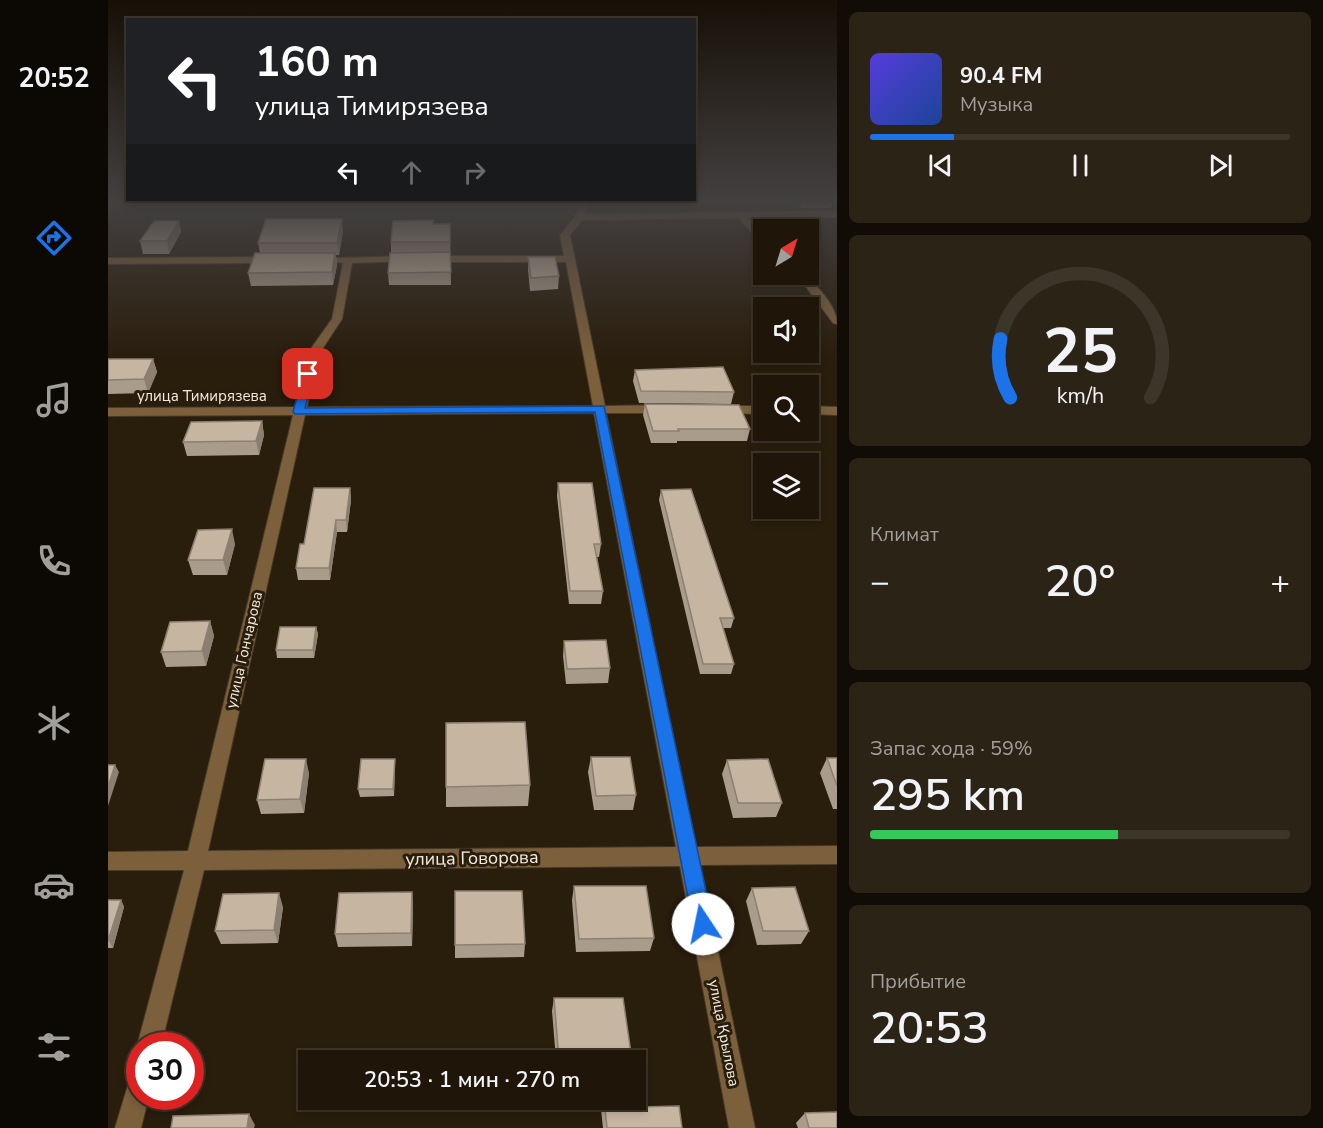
<!DOCTYPE html>
<html lang="ru">
<head>
<meta charset="utf-8">
<style>
  :root { --surface:#1f1609; --page:#2c2317; --text:#f1f3f6; --muted:#a19f9c; --line:#3c352a; --accent:#1a73e8 }
  body { margin:0; font-family:"Nunito Sans",sans-serif; background:var(--page); color:var(--text); height:100vh; display:flex; flex-direction:column; font-size:22px; white-space:nowrap }
  * { box-sizing:border-box; margin:0 }
  p { font-size:20px; color:var(--muted) }
  .icon { flex:none; width:33px; height:33px; fill:none; stroke:currentColor; stroke-width:2; stroke-linecap:round; stroke-linejoin:round }
  .map { position:relative; flex:1; overflow:hidden }
  .sheet { display:flex; flex-direction:column; gap:12px; padding:12px; background:#110c05; width:486px }
  .sheet>* { flex:none }
  .guide { position:absolute; left:18px; top:18px; width:570px; height:183px; border-radius:0px; box-shadow:0 3px 9px #0003,0 0 0 2px var(--line); background:#202124; color:#fff; overflow:hidden }
  .needle { width:39px; rotate:38deg }
  .controls { position:absolute; left:645px; top:219px; display:grid; gap:12px }
  .controls a { display:grid; place-items:center; width:66px; height:66px; border-radius:0px; background:var(--surface); box-shadow:0 3px 9px #0003,0 0 0 2px var(--line); font-size:30px }
  .speed { position:absolute; left:18px; top:1032px; display:flex; gap:12px; font-size:30px; font-weight:700; text-align:center }
  .speed>* { display:grid; place-content:center; width:78px; height:78px; border-radius:50%; background:var(--surface); box-shadow:0 3px 9px #0003,0 0 0 2px var(--line); line-height:1 }
  .speed .limit { border:9px solid #d22; background:#fff; color:#111 }
  .pin { position:absolute; display:grid; place-items:center; width:51px; height:51px; color:#fff; margin:-26px; border-radius:12px; box-shadow:0 3px 9px #0006 }
  .me { position:absolute; width:66px; margin:-33px; rotate:349deg; stroke-linejoin:round; filter:drop-shadow(0 0 4px #0008) }
  .turn { display:flex; align-items:center; gap:21px; height:126px; padding:0 30px; font-size:27px }
  .turn .icon { width:78px; height:78px; stroke-width:2.5 }
  .turn b { display:block; font-size:42px; line-height:51px }
  .lanes { display:flex; align-items:center; height:57px; padding:0 30px; background:#0003; justify-content:center; gap:30px; direction:ltr }
  .lanes .off { opacity:.35 }
  .big { font-size:45px; font-weight:600; line-height:1.1 }
  .sheet .tile { flex:1; display:flex; flex-direction:column; justify-content:center; gap:9px; min-width:0; padding:0 21px; border-radius:9px; background:var(--page) }
  .sheet .dial { align-items:center; gap:0 }
  .dial svg { height:156px; overflow:visible; fill:none; stroke:var(--line); stroke-width:7; stroke-linecap:round; text-anchor:middle }
  .dial text { fill:var(--text); stroke:none }
  .song { display:flex; align-items:center; gap:18px }
  .cover { width:72px; height:72px; border-radius:9px; background:linear-gradient(135deg,hsl(250 70% 55%),hsl(220 70% 35%)) }
  .played { height:6px; border-radius:3px; background:linear-gradient(90deg,var(--accent) 20%,var(--line) 20%) }
  .keys { display:flex; justify-content:space-around; direction:ltr }
  .heat { display:flex; justify-content:space-between; align-items:center; font-size:33px; direction:ltr }
  .charge { height:9px; border-radius:4px; background:linear-gradient(90deg,#34c759 59%,var(--line) 0) }
  .trip { position:absolute; left:190px; top:1050px; width:348px; height:60px; border-radius:0px; background:var(--surface); box-shadow:0 3px 9px #0003,0 0 0 2px var(--line); font-weight:600; line-height:60px; text-align:center }
  main { display:flex; flex:1; min-height:0 }
  .tabs { display:flex; flex-direction:column; width:108px; justify-content:space-around; align-items:center; background:#0c0904; color:var(--muted) }
  .tabs .icon { width:42px; height:42px }
  .tabs .active { color:var(--accent) }
  .tabs b { font-size:27px; color:var(--text) }
  .map>svg:first-child { display:block }
  .lines { fill:none; stroke-linecap:round; stroke-linejoin:round }
  .street-casing { stroke:#463a2a; stroke-width:2 }
  .street { fill:#7c603c; fill-rule:evenodd }
  .wall { fill:#aa9c8a }
  .shaded-wall { fill:#8b7f71 }
  .building { fill:#c6b5a1; stroke:#8b7f71; stroke-width:1.5 }
  .route { fill:#1a73e8; stroke:#114b97; stroke-width:1.5 }
  .labels { text-anchor:middle; dominant-baseline:central; stroke-width:6; stroke-linejoin:round; paint-order:stroke }
  .street-label { font-size:15px; fill:#f5ece1; stroke:#291d0c }
  .near-street-label { font-size:18px; fill:#f5ece1; stroke:#291d0c }
</style>
</head>
<body>
<main>
<nav class="tabs">
<b>20:52</b>
<svg class="icon active" aria-label="directions" viewBox="0 0 24 24"><path d="M12 3l9 9-9 9-9-9zM9 14v-3h6M13 9l2 2-2 2"/></svg>
<svg class="icon" aria-label="music" viewBox="0 0 24 24"><path d="M9 18V5l10-2v13"/><circle cx="6" cy="18" r="3"/><circle cx="16" cy="16" r="3"/></svg>
<svg class="icon" aria-label="phone" viewBox="0 0 24 24"><path d="M5 4h4l2 5-3 2q2 4 5 5l2-3 5 2v4C11 20 4 13 5 4z"/></svg>
<svg class="icon" aria-label="climate" viewBox="0 0 24 24"><path d="M12 3v18M4 7l16 10M4 17L20 7"/></svg>
<svg class="icon" aria-label="car" viewBox="0 0 24 24"><path d="M5 17H2v-5l4-1 3-4h7l3 4 3 1v5h-3M9 17h6M6 11h13"/><circle cx="7" cy="17" r="2"/><circle cx="17" cy="17" r="2"/></svg>
<svg class="icon" aria-label="filters" viewBox="0 0 24 24"><path d="M4 7h16M4 17h16"/><circle cx="9" cy="7" r="2"/><circle cx="15" cy="17" r="2"/></svg>
</nav>
<div class="map">
<svg width="729" height="1128" viewBox="0 0 729 1128">
  <rect width="100%" height="100%" fill="#291d0c"/>
  <g class="lines">
    <!-- street casing -->
    <g class="street-casing">
      <path id="street" d="M 473,202 L 481,202 L 476,214 L 729,211 L 729,217 L 640,218 L 656,237 L 656,247 L 631,218 L 474,220 L 462,235 L 497,406 L 557,405 L 563,409 L 557,413 L 498,413 L 588,847 L 729,846 L 729,864 L 592,865 L 647,1128 L 621,1128 L 572,866 L 96,870 L 53,1046 L 32,1046 L 32,1052 L 29,1046 L 76,870 L 0,870 L 0,852 L 80,851 L 185,415 L 0,416 L 0,408 L 187,407 L 199,354 L 224,319 L 235,263 L 228,262 L 228,258 L 300,256 L 303,257 L 303,261 L 244,263 L 234,319 L 211,354 L 199,407 L 485,406 L 458,262 L 324,262 L 319,259 L 324,256 L 456,256 L 452,235 L 467,217 ZM 486,413 L 568,847 L 100,851 L 197,415 Z
        M 0,258 L 165,257 L 170,260 L 165,263 L 0,264 Z
        M 685,274 L 696,274 C 710,287 729,306 729,324 L 725,323 L 698,287 Z
        M 614,406 L 656,406 L 656,414 L 610,413 L 608,410 Z
        M 700,406 L 729,407 L 729,415 L 700,414 Z
        M 32,1072 L 32,1096 L 41,1096 L 33,1128 L 7,1128 L 23,1075 Z"/>
    </g>
    <!-- street -->
    <use href="#street" class="street"/>
  </g>
  <!-- wall -->
  <path class="wall" d="M 689,202 L 725,202 L 723,208 L 694,208 Z
    M 71,221 L 73,232 L 61,254 L 35,254 L 32,241 Z
    M 325,224 L 342,224 L 343,285 L 281,285 L 280,273 L 283,253 L 283,242 Z
    M 235,231 L 231,255 L 228,255 L 229,265 L 225,285 L 143,286 L 140,273 L 152,253 L 150,243 Z
    M 420,257 L 451,276 L 450,289 L 422,291 L 420,270 Z
    M 0,359 L 45,359 L 49,372 L 40,393 L 0,394 Z
    M 527,370 L 626,392 L 623,404 L 531,403 L 525,381 Z
    M 537,404 L 642,429 L 639,441 L 569,441 L 569,443 L 543,443 L 535,415 Z
    M 154,421 L 156,435 L 151,455 L 79,456 L 75,442 Z
    M 450,483 L 493,544 L 491,557 L 489,557 L 495,591 L 493,604 L 461,604 L 449,496 Z
    M 242,488 L 243,500 L 239,532 L 229,532 L 222,580 L 190,580 L 188,568 L 196,544 Z
    M 553,490 L 626,618 L 623,628 L 615,628 L 626,664 L 623,674 L 592,674 L 551,500 Z
    M 127,544 L 119,575 L 85,575 L 80,560 Z
    M 102,621 L 106,636 L 98,666 L 58,667 L 53,652 Z
    M 208,627 L 210,634 L 206,658 L 169,658 L 168,650 Z
    M 456,641 L 502,668 L 500,683 L 458,684 L 455,656 Z
    M 483,757 L 528,795 L 525,810 L 486,810 L 480,772 Z
    M 719,758 L 729,758 L 729,809 L 725,809 L 712,773 Z
    M 287,759 L 287,766 L 286,796 L 252,797 L 250,789 Z
    M 619,760 L 674,803 L 668,817 L 625,818 L 614,774 Z
    M 201,773 L 196,813 L 153,814 L 149,800 Z
    M 422,785 L 420,806 L 338,807 L 338,787 Z
    M 466,886 L 546,938 L 542,951 L 468,952 L 464,900 Z
    M 644,888 L 701,931 L 693,944 L 649,945 L 638,901 Z
    M 304,892 L 305,906 L 304,946 L 230,947 L 227,934 Z
    M 0,900 L 13,900 L 16,907 L 5,948 L 0,948 Z
    M 175,907 L 170,943 L 113,944 L 107,931 Z
    M 417,944 L 416,957 L 347,958 L 347,945 Z
    M 446,998 L 524,1060 L 448,1060 L 444,1011 Z
    M 492,1100 L 528,1100 L 530,1107 L 574,1128 L 495,1128 Z
    M 697,1113 L 729,1128 L 690,1128 L 688,1123 Z"/>
  <!-- shaded-wall -->
  <path class="shaded-wall" d="M 234,219 L 235,231 L 231,255 L 229,243 Z
    M 71,221 L 73,232 L 61,254 L 59,241 Z
    M 227,253 L 229,265 L 225,285 L 224,272 Z
    M 45,359 L 49,372 L 40,393 L 36,379 Z
    M 154,421 L 156,435 L 151,455 L 148,441 Z
    M 242,488 L 243,500 L 239,532 L 238,520 Z
    M 228,520 L 229,532 L 222,580 L 221,568 Z
    M 124,529 L 127,544 L 119,575 L 115,560 Z
    M 102,621 L 106,636 L 98,666 L 94,651 Z
    M 208,627 L 210,634 L 206,658 L 205,650 Z
    M 198,759 L 201,773 L 196,813 L 192,799 Z
    M 287,759 L 287,766 L 286,796 L 285,789 Z
    M 7,765 L 11,772 L 0,806 L 0,787 Z
    M 304,892 L 305,906 L 304,946 L 303,933 Z
    M 171,893 L 175,907 L 170,943 L 166,930 Z
    M 13,900 L 16,907 L 5,948 L 1,941 Z
    M 141,1114 L 147,1125 L 146,1128 L 139,1128 Z"/>
  <!-- building -->
  <path class="building" d="M 158,219 L 234,219 L 229,243 L 150,243 Z
    M 325,220 L 325,224 L 342,224 L 342,242 L 283,242 L 285,221 Z
    M 46,221 L 71,221 L 59,241 L 32,241 Z
    M 342,252 L 343,272 L 280,273 L 282,253 Z
    M 147,253 L 227,253 L 224,272 L 140,273 Z
    M 420,257 L 447,257 L 451,276 L 423,278 Z
    M 0,359 L 45,359 L 36,379 L 0,380 Z
    M 615,367 L 626,392 L 533,391 L 527,370 Z
    M 537,404 L 631,405 L 642,429 L 570,429 L 571,431 L 545,431 Z
    M 154,421 L 148,441 L 75,442 L 83,422 Z
    M 450,483 L 484,483 L 493,544 L 486,544 L 495,591 L 462,591 Z
    M 206,488 L 242,488 L 238,520 L 228,520 L 221,568 L 188,568 L 192,544 L 196,544 Z
    M 583,489 L 626,618 L 612,618 L 626,664 L 595,664 L 553,490 Z
    M 124,529 L 115,560 L 80,560 L 90,530 Z
    M 102,621 L 94,651 L 53,652 L 62,622 Z
    M 172,627 L 208,627 L 205,650 L 168,650 Z
    M 498,640 L 502,668 L 459,669 L 456,641 Z
    M 417,722 L 422,785 L 338,787 L 338,723 Z
    M 483,757 L 522,757 L 528,795 L 488,796 Z
    M 719,758 L 729,758 L 729,786 Z
    M 157,759 L 198,759 L 192,799 L 149,800 Z
    M 253,759 L 287,759 L 285,789 L 250,789 Z
    M 660,759 L 674,803 L 630,803 L 619,760 Z
    M 0,765 L 7,765 L 0,787 Z
    M 466,886 L 538,886 L 546,938 L 471,939 Z
    M 687,887 L 701,931 L 655,931 L 644,888 Z
    M 347,891 L 414,891 L 417,944 L 347,945 Z
    M 304,892 L 303,933 L 227,934 L 231,893 Z
    M 171,893 L 166,930 L 107,931 L 115,894 Z
    M 0,900 L 13,900 L 0,941 Z
    M 446,998 L 515,998 L 524,1060 L 451,1060 Z
    M 528,1091 L 530,1107 L 571,1106 L 574,1128 L 499,1128 L 496,1100 L 528,1100 Z
    M 729,1112 L 729,1128 L 701,1128 L 697,1113 Z
    M 141,1114 L 139,1128 L 63,1128 L 65,1116 Z"/>
  <!-- sky -->
  <linearGradient id="sky" x2="0" y2="1"><stop stop-color="#171007"/><stop offset="0.56" stop-color="#434040"/><stop offset="1" stop-color="#434040" stop-opacity="0"/></linearGradient>
  <rect width="729" height="360" fill="url(#sky)"/>
  <!-- route -->
  <path class="route" d="M 200,370 L 206,374 L 197,408 L 496,406 L 605,924 L 602,931 L 595,933 L 588,931 L 585,924 L 487,412 L 187,414 L 185,412 L 195,374 Z"/>
  <g class="labels">
    <!-- street labels -->
    <g class="street-label">
      <text x="94" y="396">улица Тимирязева</text>
      <text transform="translate(136 650) rotate(-77)">улица Гончарова</text>
      <text transform="translate(616 1033) rotate(79)">улица Крылова</text>
    </g>
    <!-- near-street labels -->
    <g class="near-street-label">
      <text transform="translate(364 858) rotate(-1)">улица Говорова</text>
    </g>
  </g>
</svg>
<div class="controls">
<a><svg class="needle" viewBox="-14 -14 28 28"><path d="M0-13l5 13h-10z" fill="#e53935"/><path d="M0 13l5-13h-10z" fill="#a19f9c"/></svg></a>
<a><svg class="icon" aria-label="sound" viewBox="0 0 24 24"><path d="M4 9h4l5-4v14l-5-4H4zM17 9q2 3 0 6"/></svg></a>
<a><svg class="icon" aria-label="search" viewBox="0 0 24 24"><circle cx="10" cy="10" r="6"/><path d="M15 15l6 6"/></svg></a>
<a><svg class="icon" aria-label="layers" viewBox="0 0 24 24"><path d="M12 4l9 5-9 5-9-5zM3 14l9 5 9-5"/></svg></a>
</div>
<div class="speed"><div class="limit">30</div></div>
<div class="pin" style="left:200px;top:374px;background:#d93025"><svg class="icon" aria-label="arrive" viewBox="0 0 24 24"><path d="M6 21V4h12l-3 4 3 4H6"/></svg></div>
<svg class="me" style="left:595px;top:924px" viewBox="-20 -20 40 40"><circle r="19" fill="#fff"/><path d="M0-13L10 11 0 6-10 11z" fill="#1a73e8"/></svg>
<div class="trip">20:53 · 1 мин · 270 m</div>
<div class="guide">
<div class="turn"><svg class="icon" aria-label="left" viewBox="0 0 24 24"><path d="M17 20v-9H6M10 6l-5 5 5 5"/></svg><div><b>160 m</b>улица Тимирязева</div></div>
<div class="lanes"><svg class="icon" aria-label="left" viewBox="0 0 24 24"><path d="M17 20v-9H6M10 6l-5 5 5 5"/></svg><svg class="icon off" aria-label="ahead" viewBox="0 0 24 24"><path d="M12 20V5M6 11l6-6 6 6"/></svg><svg class="icon off" aria-label="right" viewBox="0 0 24 24"><path d="M7 20v-9h11M14 6l5 5-5 5"/></svg></div>
</div>
</div>
<section class="sheet">
<div class="tile">
<div class="song"><i class="cover"></i><div><b>90.4 FM</b><p>Музыка</p></div></div>
<div class="played"></div>
<div class="keys"><svg class="icon" aria-label="previous" viewBox="0 0 24 24"><path d="M18 5L8 12l10 7zM5 5v14"/></svg><svg class="icon" aria-label="pause" viewBox="0 0 24 24"><path d="M8 5v14M16 5v14"/></svg><svg class="icon" aria-label="next" viewBox="0 0 24 24"><path d="M6 5l10 7-10 7zM19 5v14"/></svg></div>
</div>
<div class="tile dial"><svg viewBox="0 0 100 80">
<path d="M14 69A42 42 0 1 1 86 69"/>
<path d="M14 69A42 42 0 0 1 9 39" stroke="#1a73e8"/>
<text x="50" y="56" font-size="32" font-weight="700">25</text>
<text x="50" y="72" font-size="11">km/h</text>
</svg></div>
<div class="tile"><p>Климат</p>
<div class="heat"><a>−</a><b class="big">20°</b><a>+</a></div>
</div>
<div class="tile"><p>Запас хода · 59%</p><b class="big">295 km</b><div class="charge"></div></div>
<div class="tile"><p>Прибытие</p><b class="big">20:53</b></div>
</section>
</main>
</body>
</html>
